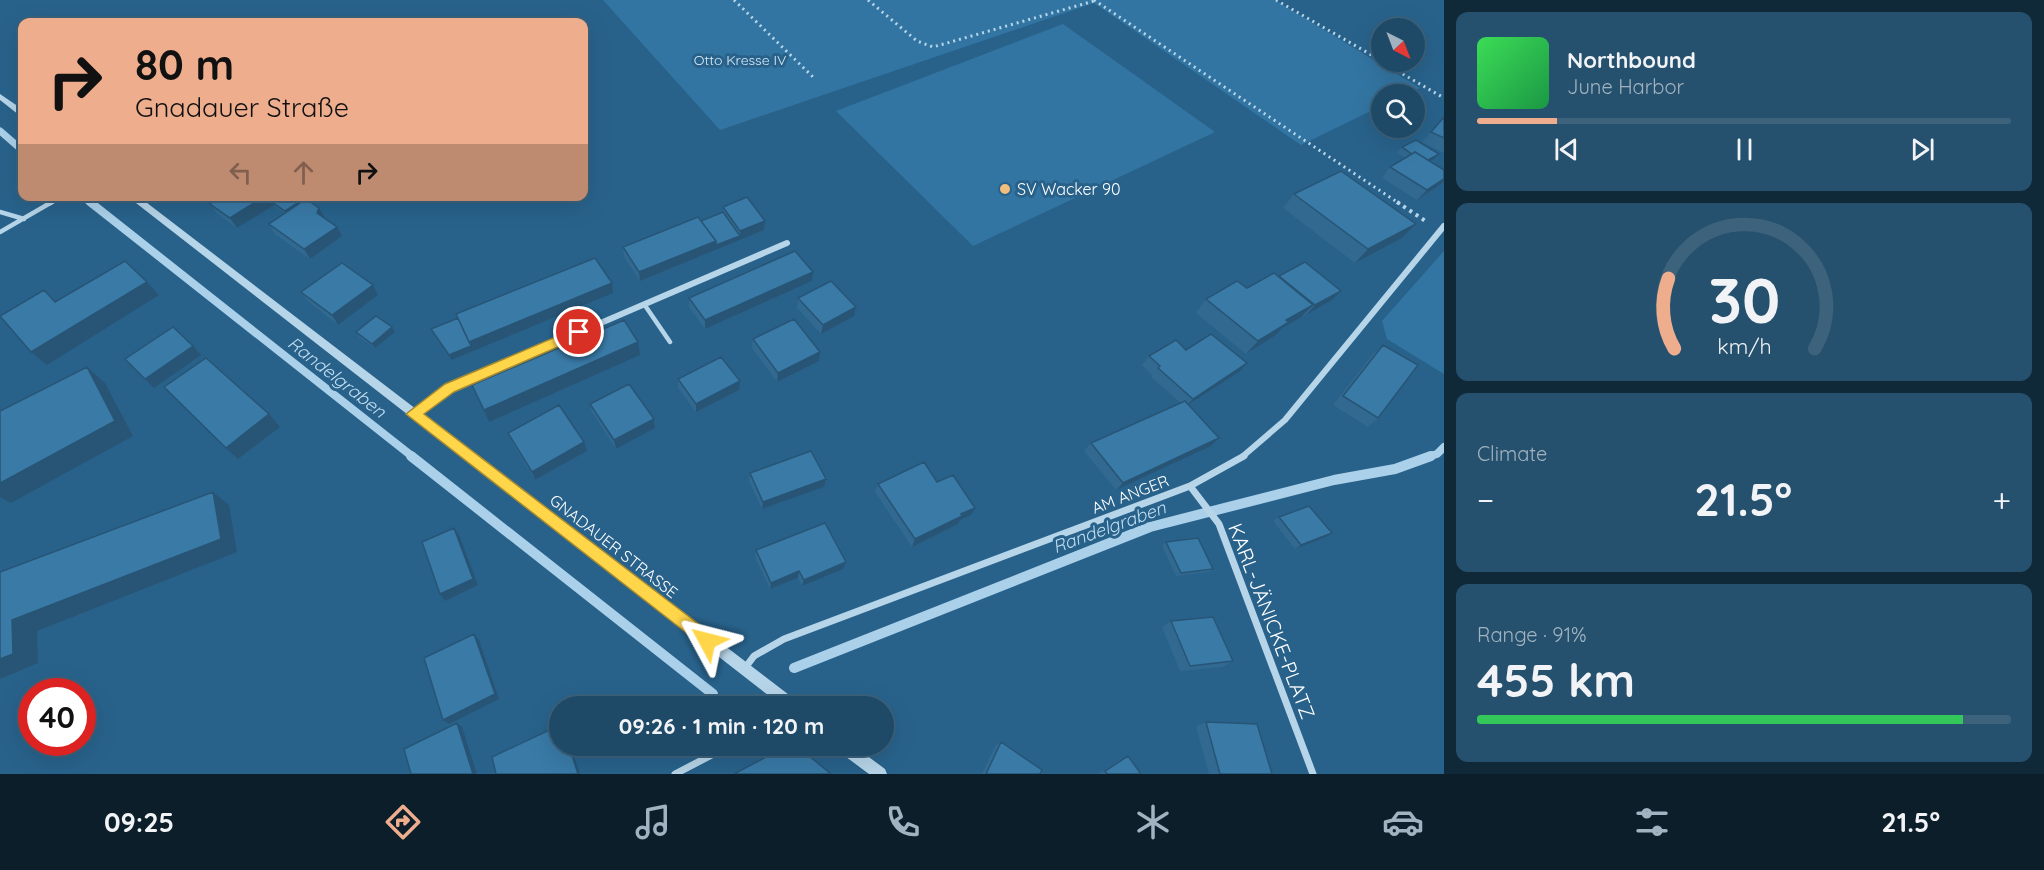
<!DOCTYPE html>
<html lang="en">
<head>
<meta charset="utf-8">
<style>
  :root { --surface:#1e4a68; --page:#26516e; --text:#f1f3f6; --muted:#a1b3c0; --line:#3c627c; --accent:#eead8d }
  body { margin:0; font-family:Quicksand,sans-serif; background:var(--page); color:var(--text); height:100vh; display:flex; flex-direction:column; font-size:22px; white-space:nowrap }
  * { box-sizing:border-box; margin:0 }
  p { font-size:20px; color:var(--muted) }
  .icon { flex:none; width:33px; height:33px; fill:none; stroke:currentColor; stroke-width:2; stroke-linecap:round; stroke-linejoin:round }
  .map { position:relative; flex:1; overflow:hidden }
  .sheet { display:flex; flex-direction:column; gap:12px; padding:12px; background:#102939; width:600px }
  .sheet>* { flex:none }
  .top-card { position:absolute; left:18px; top:18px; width:570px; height:183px; border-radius:12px; box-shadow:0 6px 24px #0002,0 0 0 2px var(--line); background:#eead8d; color:#111; overflow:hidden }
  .needle { width:39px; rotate:138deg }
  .tools { position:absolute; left:1371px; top:18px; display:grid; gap:12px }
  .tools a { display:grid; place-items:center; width:54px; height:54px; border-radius:50%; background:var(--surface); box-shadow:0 6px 24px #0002,0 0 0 2px var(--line); font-size:30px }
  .speed { position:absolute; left:18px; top:678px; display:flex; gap:12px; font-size:30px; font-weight:700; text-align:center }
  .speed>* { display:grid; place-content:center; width:78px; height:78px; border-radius:50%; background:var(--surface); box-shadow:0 6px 24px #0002,0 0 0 2px var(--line); line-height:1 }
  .speed .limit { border:9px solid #d22; background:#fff; color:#111 }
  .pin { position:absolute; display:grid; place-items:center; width:51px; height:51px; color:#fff; margin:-26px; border:3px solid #fff; border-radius:50%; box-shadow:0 2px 6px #0007 }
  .me { position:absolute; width:66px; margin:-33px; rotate:308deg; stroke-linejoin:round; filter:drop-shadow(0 0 4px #0008) }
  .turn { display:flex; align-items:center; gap:21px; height:126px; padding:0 18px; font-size:27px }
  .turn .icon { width:78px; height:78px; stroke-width:2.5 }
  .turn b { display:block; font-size:42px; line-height:51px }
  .lanes { display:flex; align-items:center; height:57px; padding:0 18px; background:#0003; justify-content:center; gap:30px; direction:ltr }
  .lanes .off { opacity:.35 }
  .big { font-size:45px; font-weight:700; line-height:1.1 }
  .sheet .card { flex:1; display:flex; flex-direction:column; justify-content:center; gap:9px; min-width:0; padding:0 21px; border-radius:12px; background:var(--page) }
  .sheet .dial { align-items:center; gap:0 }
  .dial svg { height:156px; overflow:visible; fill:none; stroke:var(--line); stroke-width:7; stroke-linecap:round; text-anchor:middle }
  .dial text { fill:var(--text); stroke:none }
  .song { display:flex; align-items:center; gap:18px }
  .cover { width:72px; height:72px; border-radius:9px; background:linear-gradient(135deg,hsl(130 70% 55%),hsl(140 70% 35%)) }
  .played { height:6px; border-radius:3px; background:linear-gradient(90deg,var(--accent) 15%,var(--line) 15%) }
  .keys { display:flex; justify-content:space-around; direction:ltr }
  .heat { display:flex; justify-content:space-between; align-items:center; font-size:33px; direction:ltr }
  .charge { height:9px; border-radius:4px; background:linear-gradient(90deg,#34c759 91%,var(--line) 0) }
  .trip { position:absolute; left:549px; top:696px; width:345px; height:60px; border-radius:30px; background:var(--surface); box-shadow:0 6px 24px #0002,0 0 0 2px var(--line); font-weight:700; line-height:60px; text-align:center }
  .dock { display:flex; height:96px; justify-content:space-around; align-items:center; background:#0c1e2a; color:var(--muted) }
  .dock .icon { width:42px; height:42px }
  .dock .selected { color:var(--accent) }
  .dock b { font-size:27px; color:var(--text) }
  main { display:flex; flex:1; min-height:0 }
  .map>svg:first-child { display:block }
  .green { fill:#3375a2 }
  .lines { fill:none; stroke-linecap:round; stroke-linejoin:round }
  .stream-far2 { stroke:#abd1ea; stroke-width:7 }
  .stream-far1 { stroke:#abd1ea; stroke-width:8 }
  .stream { stroke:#abd1ea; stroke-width:10 }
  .path-far1 { stroke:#b7d5e9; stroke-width:3; stroke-dasharray:2 4; stroke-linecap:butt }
  .path { stroke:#b7d5e9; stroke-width:4; stroke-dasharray:3 4.5; stroke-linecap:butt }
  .service-far1 { stroke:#b7d5e9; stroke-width:4 }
  .service { stroke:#b7d5e9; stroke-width:4.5 }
  .minor-far1 { stroke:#b7d5e9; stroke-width:6 }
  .minor { stroke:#b7d5e9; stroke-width:7 }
  .tertiary { fill:#b7d5e9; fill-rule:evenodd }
  .wall { fill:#316990 }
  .shaded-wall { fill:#285575 }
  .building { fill:#397aa7; stroke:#285575; stroke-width:1.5 }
  .route { fill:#ffd54a; stroke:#a68a30; stroke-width:1.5 }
  .poi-dot { fill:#f1bf7d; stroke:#28628b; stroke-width:2 }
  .labels { text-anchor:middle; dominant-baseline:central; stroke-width:6; stroke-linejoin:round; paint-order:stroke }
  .far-park-label { font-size:14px; fill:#dbecf7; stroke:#28628b }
  .poi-label { font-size:16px; fill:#fff; stroke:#28628b; text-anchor:start }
  .street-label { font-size:16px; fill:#fff; stroke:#28628b }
  .water-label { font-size:18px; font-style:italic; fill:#c3def1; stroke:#28628b }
  .near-street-label { font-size:20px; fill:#fff; stroke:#28628b }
</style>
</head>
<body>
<main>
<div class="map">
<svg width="1444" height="774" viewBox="0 0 1444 774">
  <rect width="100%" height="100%" fill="#28628b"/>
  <!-- green -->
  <path class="green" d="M 603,0 L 1275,0 L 1420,88 L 1406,94 L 1382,94 L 1381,106 L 1301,145 L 1094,3 L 720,130 Z
    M 1063,24 L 1215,132 L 973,246 L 836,111 Z
    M 1444,251 L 1444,374 L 1387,339 L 1382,321 Z"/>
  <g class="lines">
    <!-- stream-far2 -->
    <path class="stream-far2" d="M 0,131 L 22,150
      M 82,196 L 92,204"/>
    <!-- stream-far1 -->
    <path class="stream-far1" d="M 90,202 L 413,457
      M 1427,457 L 1437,454 L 1444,447"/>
    <!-- stream -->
    <path class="stream" d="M 411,456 L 713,694
      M 794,668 L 1150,527 L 1334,480 L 1395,469 L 1431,456"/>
    <!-- path-far1 -->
    <path class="path-far1" d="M 734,0 L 813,77
      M 868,0 L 917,41 L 933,47 L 1094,1
      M 1094,0 L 1400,204
      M 1276,0 L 1382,61
      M 1382,62 L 1444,98"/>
    <!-- path -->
    <path class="path" d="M 1397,202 L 1427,222"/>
    <!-- service-far1 -->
    <path class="service-far1" d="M 49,204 L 63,196"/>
    <!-- service -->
    <path class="service" d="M 0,212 L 24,219
      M 0,232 L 52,202
      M 644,304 L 670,342"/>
    <!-- minor-far1 -->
    <path class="minor-far1" d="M 414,414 L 449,388 L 787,243
      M 1242,457 L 1285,420 L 1444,226"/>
    <!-- minor -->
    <path class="minor" d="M 1190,486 L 1219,524 L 1313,774
      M 745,668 L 754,656 L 784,639 L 1190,486 L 1244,456
      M 766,706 L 775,693
      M 675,774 L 729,746"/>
    <!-- tertiary -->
    <path class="tertiary" d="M 0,94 L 22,109 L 22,115 L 19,115 L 0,100 Z
      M 127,196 L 138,196 L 797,701 L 798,706 L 782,706 Z
      M 836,746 L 854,746 L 885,769 L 887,774 L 869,774 L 838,751 Z"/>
  </g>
  <!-- wall -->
  <path class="wall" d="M 1444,117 L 1444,153 L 1422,142 Z
    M 1402,147 L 1434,159 L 1430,161 L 1444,170 L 1444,181 L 1417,200 L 1382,178 L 1390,167 L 1406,158 L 1397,153 Z
    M 1294,194 L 1416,224 L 1402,238 L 1355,263 L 1283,208 Z
    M 305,200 L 325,218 L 342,236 L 310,259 L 275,234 L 269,224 L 285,213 L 275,207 L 274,205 L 237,228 L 217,214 L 210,204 Z
    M 723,207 L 765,221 L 764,230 L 640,281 L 624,257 L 623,247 L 701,221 L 723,212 Z
    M 813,272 L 812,281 L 705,329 L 689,307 L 689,298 Z
    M 1278,277 L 1332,300 L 1306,315 L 1305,314 L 1300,318 L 1282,328 L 1276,335 L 1246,354 L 1196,313 L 1206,299 L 1247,288 Z
    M 373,285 L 378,295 L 338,325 L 308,301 L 301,292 Z
    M 798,298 L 856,307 L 854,316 L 821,334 L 797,308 Z
    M 392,327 L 395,332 L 375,348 L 359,337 L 356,332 Z
    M 753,339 L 820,352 L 819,361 L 777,382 L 752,348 Z
    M 1383,345 L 1378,418 L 1368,427 L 1333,405 L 1373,354 Z
    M 1186,350 L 1247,363 L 1239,372 L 1189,405 L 1219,438 L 1211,446 L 1116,490 L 1084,451 L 1091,443 L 1181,403 L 1151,377 L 1152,375 L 1142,365 L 1149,356 Z
    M 678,379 L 739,390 L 696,412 L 678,388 Z
    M 590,404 L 654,419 L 655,428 L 616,449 L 592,412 Z
    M 508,433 L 587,451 L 535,480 L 511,441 Z
    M 750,473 L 826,479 L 824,487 L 762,509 L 749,481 Z
    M 937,482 L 971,515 L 960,520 L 958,524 L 912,547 L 875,492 L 878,484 Z
    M 1279,517 L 1326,537 L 1295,549 L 1273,521 Z
    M 1166,542 L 1213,569 L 1209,572 L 1176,576 L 1162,546 Z
    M 756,550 L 846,562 L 843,569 L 802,586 L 798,578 L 770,589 L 755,557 Z
    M 1171,621 L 1233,661 L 1223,667 L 1180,671 L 1162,627 Z
    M 1206,722 L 1272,774 L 1209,774 L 1196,726 Z
    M 1001,742 L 1040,774 L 982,774 L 995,746 Z
    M 1128,756 L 1141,774 L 1098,774 L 1120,760 Z"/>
  <!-- shaded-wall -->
  <path class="shaded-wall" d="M 1439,154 L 1434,159 L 1420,167 L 1424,162 Z
    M 1444,179 L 1444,181 L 1441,184 L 1417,200 L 1427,190 Z
    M 265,196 L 286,196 L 272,202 L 274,205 L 237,228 L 230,218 Z
    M 319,208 L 325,218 L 317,213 Z
    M 765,221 L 764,230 L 640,281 L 639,272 L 716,241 L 740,236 L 740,231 Z
    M 1416,224 L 1402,238 L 1355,263 L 1368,249 Z
    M 337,227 L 342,236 L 310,259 L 304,249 Z
    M 813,272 L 812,281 L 705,329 L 705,320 Z
    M 147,282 L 159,295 L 47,365 L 31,352 Z
    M 612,283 L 613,293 L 473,351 L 469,342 Z
    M 373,285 L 378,295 L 338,325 L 332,315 Z
    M 1341,291 L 1332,300 L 1306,315 L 1315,305 Z
    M 1313,305 L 1300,318 L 1282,328 L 1276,335 L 1246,354 L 1258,341 L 1286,320 Z
    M 856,307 L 854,316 L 821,334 L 823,325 Z
    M 392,327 L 395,332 L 375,348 L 372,344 Z
    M 638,342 L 640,355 L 489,422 L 484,410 Z
    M 193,346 L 201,355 L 154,388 L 145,379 Z
    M 471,346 L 473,351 L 451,360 L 449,355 Z
    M 820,352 L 819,361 L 777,382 L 778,373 Z
    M 1247,363 L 1239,372 L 1185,407 L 1193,399 Z
    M 87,367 L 105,383 L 133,436 L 11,503 L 0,497 L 0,483 Z
    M 740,381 L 739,390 L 696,412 L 696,404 Z
    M 269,414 L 280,427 L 238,459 L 226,448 Z
    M 654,419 L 655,428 L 616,449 L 614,440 Z
    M 1219,438 L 1211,446 L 1116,490 L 1123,483 Z
    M 584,442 L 587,451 L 535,480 L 532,472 Z
    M 826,479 L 824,487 L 762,509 L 763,502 Z
    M 213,492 L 229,505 L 237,552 L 37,631 L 38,663 L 0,679 L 0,659 L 12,620 Z
    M 975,508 L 971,515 L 960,520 L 958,524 L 912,547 L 915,539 Z
    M 454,528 L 459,535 L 478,585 L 445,601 L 440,594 Z
    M 1332,533 L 1326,537 L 1295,549 L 1301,545 Z
    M 846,562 L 843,569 L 802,586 L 804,580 Z
    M 799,571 L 798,578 L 770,589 L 771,583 Z
    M 474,634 L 479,640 L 499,699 L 449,724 L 443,720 Z
    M 457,723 L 462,727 L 477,774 L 473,774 Z
    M 569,746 L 571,746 L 580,774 L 578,774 Z"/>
  <!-- building -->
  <path class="building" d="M 1444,117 L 1444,138 L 1431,132 Z
    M 1416,140 L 1439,154 L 1428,160 L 1415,152 L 1412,154 L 1402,147 Z
    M 1415,152 L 1444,170 L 1444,179 L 1427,190 L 1390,167 Z
    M 1341,171 L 1416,224 L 1368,249 L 1294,194 Z
    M 222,196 L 265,196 L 230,218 L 210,204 Z
    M 280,196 L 301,196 L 304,199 L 285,211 L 272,202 Z
    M 747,197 L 765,221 L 740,231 L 723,207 Z
    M 306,199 L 319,208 L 317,213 L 337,227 L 304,249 L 269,224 Z
    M 723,212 L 740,236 L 716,245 L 716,241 L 701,221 Z
    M 698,217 L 716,241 L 639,272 L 623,247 Z
    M 795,251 L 813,272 L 705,320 L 689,298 Z
    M 595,258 L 612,283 L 469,342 L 456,314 Z
    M 125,261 L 147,282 L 31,352 L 0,316 L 44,290 L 55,302 Z
    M 1305,262 L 1341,291 L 1315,305 L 1279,276 Z
    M 342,263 L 373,285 L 332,315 L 301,292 Z
    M 1274,273 L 1313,305 L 1286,320 L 1289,322 L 1258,341 L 1206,299 L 1237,281 L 1247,288 Z
    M 831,281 L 856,307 L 823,325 L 798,298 Z
    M 376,316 L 392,327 L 372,344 L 356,332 Z
    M 458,318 L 471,346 L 449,355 L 431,329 Z
    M 794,319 L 820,352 L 778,373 L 753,339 Z
    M 624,320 L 638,342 L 484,410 L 472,385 Z
    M 173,327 L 193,346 L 145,379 L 125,359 Z
    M 1211,334 L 1247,363 L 1193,399 L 1158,368 L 1160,366 L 1149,356 L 1176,340 L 1186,350 Z
    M 1383,345 L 1418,365 L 1378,418 L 1343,396 Z
    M 721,357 L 740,381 L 696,404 L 678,379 Z
    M 206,358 L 269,414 L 226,448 L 164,387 Z
    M 87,367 L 115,421 L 0,483 L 0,411 Z
    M 629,384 L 654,419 L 614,440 L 590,404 Z
    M 1185,401 L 1219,438 L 1123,483 L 1091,443 Z
    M 559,405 L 584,442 L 532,472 L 508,433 Z
    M 811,451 L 826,479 L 763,502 L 750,473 Z
    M 924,462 L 937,482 L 953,475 L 975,508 L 961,514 L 962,516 L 915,539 L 878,484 Z
    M 213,492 L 221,539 L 12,620 L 13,654 L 0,659 L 0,572 Z
    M 1309,506 L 1332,533 L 1301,545 L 1279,517 Z
    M 825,523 L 846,562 L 804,580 L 799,571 L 771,583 L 756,550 Z
    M 454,528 L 473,579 L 440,594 L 422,542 Z
    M 1198,538 L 1213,569 L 1181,573 L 1166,542 Z
    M 1213,617 L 1233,661 L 1190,666 L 1171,621 Z
    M 474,634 L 495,694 L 443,720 L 424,658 Z
    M 1206,722 L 1257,724 L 1272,774 L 1220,774 Z
    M 457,723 L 473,774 L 411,774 L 404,749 Z
    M 560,725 L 560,746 L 569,746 L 578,774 L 496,774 L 492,757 Z
    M 1001,742 L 1042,770 L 1040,774 L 986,774 Z
    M 787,746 L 797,746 L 831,774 L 734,774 Z
    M 1128,756 L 1141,774 L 1107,774 L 1105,771 Z"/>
  <!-- route -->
  <path class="route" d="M 579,327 L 583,329 L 583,336 L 454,392 L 424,414 L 713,635 L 715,641 L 713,647 L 707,649 L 406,414 L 445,384 Z"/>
  <!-- markers -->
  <circle class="poi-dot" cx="1005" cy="189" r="6"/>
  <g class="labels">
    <!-- far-park labels -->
    <g class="far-park-label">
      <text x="740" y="60">Otto Kresse IV</text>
    </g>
    <!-- poi labels -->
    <g class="poi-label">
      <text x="1017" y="189">SV Wacker 90</text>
    </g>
    <!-- street labels -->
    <g class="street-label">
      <text transform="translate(1130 494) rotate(-21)">AM ANGER</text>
      <text transform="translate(614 546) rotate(38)">GNADAUER STRASSE</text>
    </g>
    <!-- water labels -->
    <g class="water-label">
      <text transform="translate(337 377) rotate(38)">Randelgraben</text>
      <text transform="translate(1109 527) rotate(-20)">Randelgraben</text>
    </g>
    <!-- near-street labels -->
    <g class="near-street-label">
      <text transform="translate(1272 621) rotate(69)">KARL-JÄNICKE-PLATZ</text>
    </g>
  </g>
</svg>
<div class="tools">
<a><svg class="needle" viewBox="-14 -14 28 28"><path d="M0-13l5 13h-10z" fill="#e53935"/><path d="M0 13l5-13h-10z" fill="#a1b3c0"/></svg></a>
<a><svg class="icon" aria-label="search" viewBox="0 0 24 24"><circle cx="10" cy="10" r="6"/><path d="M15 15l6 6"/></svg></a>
</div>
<div class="speed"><div class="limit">40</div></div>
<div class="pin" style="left:579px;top:332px;background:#d93025"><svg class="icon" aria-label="arrive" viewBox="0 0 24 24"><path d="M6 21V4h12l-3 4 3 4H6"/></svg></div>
<svg class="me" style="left:707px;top:641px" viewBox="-20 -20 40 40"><path d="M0-17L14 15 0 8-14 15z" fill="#ffd54a" stroke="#fff" stroke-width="4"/></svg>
<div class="trip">09:26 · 1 min · 120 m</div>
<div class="top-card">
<div class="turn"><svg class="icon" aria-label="right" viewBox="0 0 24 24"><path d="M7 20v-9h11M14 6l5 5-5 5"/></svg><div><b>80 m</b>Gnadauer Straße</div></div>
<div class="lanes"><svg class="icon off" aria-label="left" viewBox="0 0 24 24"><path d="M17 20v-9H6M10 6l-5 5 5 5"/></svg><svg class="icon off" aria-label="ahead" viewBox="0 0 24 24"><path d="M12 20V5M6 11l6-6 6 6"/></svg><svg class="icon" aria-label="right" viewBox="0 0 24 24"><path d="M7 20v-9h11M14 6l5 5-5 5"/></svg></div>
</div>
</div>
<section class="sheet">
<div class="card">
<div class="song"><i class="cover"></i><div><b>Northbound</b><p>June Harbor</p></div></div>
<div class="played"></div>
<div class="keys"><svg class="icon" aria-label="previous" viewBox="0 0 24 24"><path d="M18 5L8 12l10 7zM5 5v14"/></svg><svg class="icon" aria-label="pause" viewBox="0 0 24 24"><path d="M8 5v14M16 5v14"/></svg><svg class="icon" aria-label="next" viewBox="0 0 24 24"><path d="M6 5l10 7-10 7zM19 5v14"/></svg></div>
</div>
<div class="card dial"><svg viewBox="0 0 100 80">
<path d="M14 69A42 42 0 1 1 86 69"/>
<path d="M14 69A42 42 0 0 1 11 33" stroke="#eead8d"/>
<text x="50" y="56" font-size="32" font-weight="700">30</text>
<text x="50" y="72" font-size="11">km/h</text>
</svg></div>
<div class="card"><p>Climate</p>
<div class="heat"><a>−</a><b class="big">21.5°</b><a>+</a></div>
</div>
<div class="card"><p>Range · 91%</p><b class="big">455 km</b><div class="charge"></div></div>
</section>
</main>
<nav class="dock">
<b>09:25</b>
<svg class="icon selected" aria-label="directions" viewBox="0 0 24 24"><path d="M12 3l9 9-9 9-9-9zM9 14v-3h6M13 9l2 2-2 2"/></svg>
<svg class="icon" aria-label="music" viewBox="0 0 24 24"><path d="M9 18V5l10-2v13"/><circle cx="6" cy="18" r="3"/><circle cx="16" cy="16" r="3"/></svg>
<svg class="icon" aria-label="phone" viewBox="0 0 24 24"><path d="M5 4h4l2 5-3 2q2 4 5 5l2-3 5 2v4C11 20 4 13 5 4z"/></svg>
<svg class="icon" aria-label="climate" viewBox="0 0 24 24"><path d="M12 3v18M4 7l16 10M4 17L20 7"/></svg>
<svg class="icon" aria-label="car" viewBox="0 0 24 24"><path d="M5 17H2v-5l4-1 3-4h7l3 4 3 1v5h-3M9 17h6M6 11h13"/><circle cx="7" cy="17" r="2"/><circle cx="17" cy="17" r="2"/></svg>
<svg class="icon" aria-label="filters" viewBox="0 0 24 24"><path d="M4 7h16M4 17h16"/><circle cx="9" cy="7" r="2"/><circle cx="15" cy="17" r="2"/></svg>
<b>21.5°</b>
</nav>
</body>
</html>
